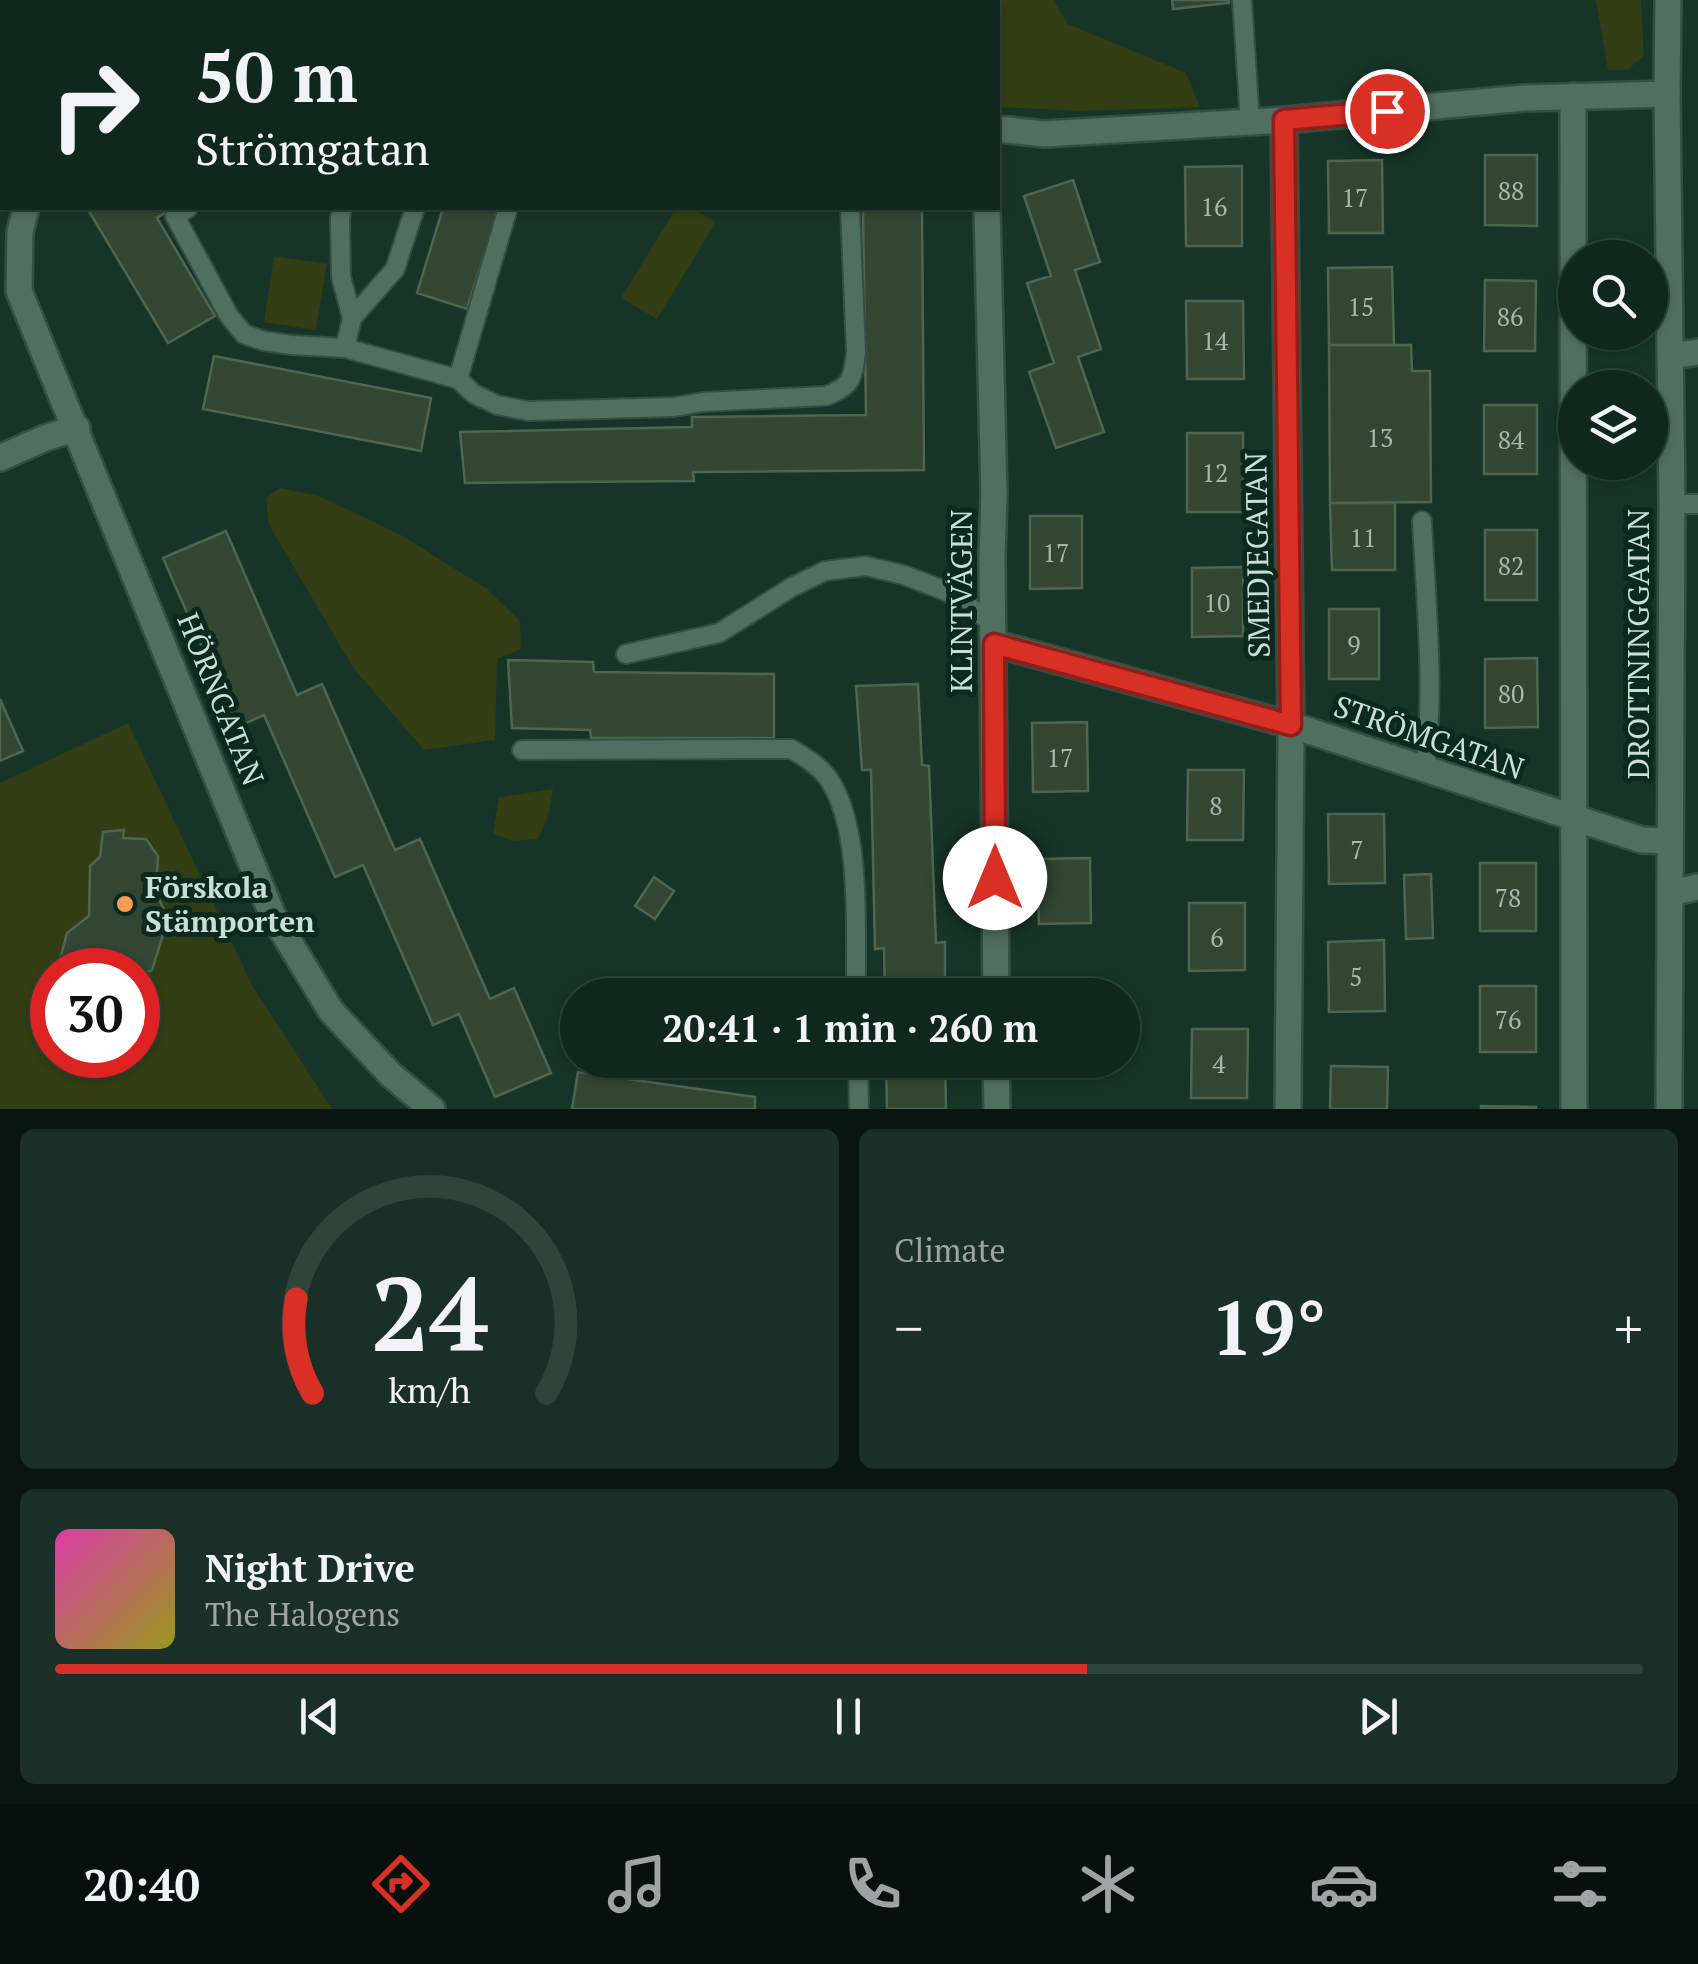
<!DOCTYPE html>
<html lang="en">
<head>
<meta charset="utf-8">
<style>
  :root { --surface:#10271e; --page:#192f27; --text:#f1f3f6; --muted:#9ca5a4; --line:#30443c; --accent:#d93025 }
  body { margin:0; font-family:"PT Serif",serif; background:var(--page); color:var(--text); height:100vh; display:flex; flex-direction:column; font-size:38px; white-space:nowrap }
  * { box-sizing:border-box; margin:0 }
  p { font-size:32px; color:var(--muted) }
  .icon { flex:none; width:55px; height:55px; fill:none; stroke:currentColor; stroke-width:2; stroke-linecap:round; stroke-linejoin:round }
  .map { position:relative; height:1109px; overflow:hidden }
  .details { display:flex; flex-direction:column; gap:20px; padding:20px; background:#091510; flex:1 }
  .details>* { flex:none }
  .top-card { position:absolute; left:0px; top:0px; width:1000px; height:210px; box-shadow:0 2px 8px #0004,0 0 0 2px var(--line); background:#10271e; color:var(--text); overflow:hidden }
  .buttons { position:absolute; left:1558px; top:240px; display:grid; gap:20px }
  .buttons a { display:grid; place-items:center; width:110px; height:110px; border-radius:50%; background:var(--surface); box-shadow:0 2px 8px #0004,0 0 0 2px var(--line); font-size:50px }
  .speed { position:absolute; left:30px; top:948px; display:flex; gap:20px; font-size:50px; font-weight:700; text-align:center }
  .speed>* { display:grid; place-content:center; width:130px; height:130px; border-radius:50%; background:var(--surface); box-shadow:0 2px 8px #0004,0 0 0 2px var(--line); line-height:1 }
  .speed .limit { border:15px solid #d22; background:#fff; color:#111 }
  .pin { position:absolute; display:grid; place-items:center; width:85px; height:85px; color:#fff; margin:-42px; border:5px solid #fff; border-radius:50%; box-shadow:0 2px 10px #0007 }
  .me { position:absolute; width:110px; margin:-55px; rotate:0deg; stroke-linejoin:round; filter:drop-shadow(0 0 8px #0008) }
  .turn { display:flex; align-items:center; gap:35px; height:210px; padding:0 30px; font-size:45px }
  .turn .icon { width:130px; height:130px; stroke-width:2.5 }
  .turn b { display:block; font-size:70px; line-height:85px }
  .big { font-size:75px; font-weight:700; line-height:1.1 }
  .details .card { flex:1; display:flex; flex-direction:column; justify-content:center; gap:15px; min-width:0; padding:0 35px; border-radius:15px; background:var(--page) }
  .details .dial { align-items:center; gap:0 }
  .dial svg { height:260px; overflow:visible; fill:none; stroke:var(--line); stroke-width:7; stroke-linecap:round; text-anchor:middle }
  .dial text { fill:var(--text); stroke:none }
  .song { display:flex; align-items:center; gap:30px }
  .cover { width:120px; height:120px; border-radius:15px; background:linear-gradient(135deg,hsl(320 70% 55%),hsl(60 70% 35%)) }
  .played { height:10px; border-radius:5px; background:linear-gradient(90deg,var(--accent) 65%,var(--line) 65%) }
  .keys { display:flex; justify-content:space-around; direction:ltr }
  .heat { display:flex; justify-content:space-between; align-items:center; font-size:55px; direction:ltr }
  .details .tiles { flex:1; display:grid; gap:20px; grid-template-columns:1fr 1fr }
  .card:last-child { grid-column:span 2 }
  .trip { position:absolute; left:560px; top:978px; width:580px; height:100px; border-radius:50px; background:var(--surface); box-shadow:0 2px 8px #0004,0 0 0 2px var(--line); font-weight:700; line-height:100px; text-align:center }
  .dock { display:flex; height:160px; justify-content:space-around; align-items:center; background:#06100c; color:var(--muted) }
  .dock .icon { width:70px; height:70px }
  .dock .selected { color:var(--accent) }
  .dock b { font-size:45px; color:var(--text) }
  .map>svg:first-child { display:block }
  .green { fill:#323d13; fill-rule:evenodd }
  .building { fill:#324632; stroke:#50654f; stroke-width:2.5 }
  .lines { fill:none; stroke-linecap:round; stroke-linejoin:round }
  .service-casing { stroke:#354e44; stroke-width:22 }
  .minor-casing { stroke:#354e44; stroke-width:30 }
  .tertiary-casing { stroke:#354e44; stroke-width:30 }
  .service { stroke:#4f6f61; stroke-width:18 }
  .minor { stroke:#4f6f61; stroke-width:25 }
  .tertiary { stroke:#4f6f61; stroke-width:25 }
  .route-casing { stroke:#8d1f18; stroke-width:25 }
  .route { stroke:#d93025; stroke-width:18 }
  .poi-dot { fill:#fc9d54; stroke:#0b2a1f; stroke-width:4 }
  .labels { text-anchor:middle; dominant-baseline:central; stroke-width:10; stroke-linejoin:round; paint-order:stroke }
  .number-label { font-size:25px; fill:#a6b7ac }
  .street-label { font-size:30px; fill:#ccddd5; stroke:#0b2a1f }
  .poi-label { font-size:30px; font-weight:bold; fill:#ccddd5; stroke:#0b2a1f; text-anchor:start }
</style>
</head>
<body>
<div class="map">
<svg width="1698" height="1109" viewBox="0 0 1698 1109">
  <rect width="100%" height="100%" fill="#163428"/>
  <!-- green -->
  <path class="green" d="M 0,0 L 163,0 L 158,2 L 2,2 L 2,106 L 0,105 Z
    M 641,0 L 1053,0 L 1068,24 L 1186,73 L 1200,107 L 1081,111 L 998,107 L 998,2 L 653,2 Z
    M 1596,0 L 1641,0 L 1644,56 L 1627,70 L 1608,70 Z
    M 676,208 L 691,208 L 716,222 L 657,319 L 621,298 Z
    M 274,256 L 327,264 L 316,330 L 264,322 Z
    M 280,488 L 319,496 L 401,535 L 487,589 L 520,621 L 521,649 L 497,659 L 495,740 L 424,750 L 354,669 L 269,525 L 266,498 Z
    M 128,723 L 253,987 L 332,1109 L 0,1109 L 0,783 ZM 52,970 L 138,970 L 138,1055 L 52,1055 Z
    M 553,789 L 549,813 L 538,839 L 515,841 L 493,834 L 499,797 Z"/>
  <!-- building -->
  <path class="building" d="M 1172,0 L 1229,0 L 1229,3 L 1173,9 Z
    M 1485,155 L 1537,155 L 1537,226 L 1485,225 Z
    M 1382,160 L 1383,233 L 1329,233 L 1328,161 Z
    M 1242,166 L 1242,246 L 1186,246 L 1185,167 Z
    M 1073,180 L 1100,262 L 1075,270 L 1101,349 L 1078,357 L 1104,432 L 1056,448 L 1029,372 L 1054,363 L 1027,283 L 1051,276 L 1024,196 Z
    M 87,208 L 173,208 L 157,218 L 215,316 L 168,343 Z
    M 443,208 L 499,208 L 467,309 L 417,293 Z
    M 863,208 L 922,208 L 924,470 L 693,472 L 694,481 L 465,483 L 460,432 L 692,427 L 692,417 L 866,415 Z
    M 1392,267 L 1394,345 L 1329,345 L 1328,268 Z
    M 1485,280 L 1536,281 L 1535,351 L 1484,351 Z
    M 1186,301 L 1243,301 L 1244,379 L 1187,379 Z
    M 1329,345 L 1411,345 L 1412,371 L 1430,371 L 1431,502 L 1330,503 Z
    M 214,356 L 431,398 L 421,451 L 203,409 Z
    M 1484,405 L 1537,405 L 1537,474 L 1484,474 Z
    M 1187,433 L 1243,433 L 1243,512 L 1187,512 Z
    M 1330,503 L 1395,503 L 1395,570 L 1332,570 Z
    M 1030,516 L 1082,516 L 1082,588 L 1030,589 Z
    M 1485,530 L 1537,530 L 1537,600 L 1485,600 Z
    M 226,531 L 297,695 L 322,684 L 395,850 L 420,839 L 490,999 L 514,988 L 551,1073 L 495,1097 L 459,1014 L 433,1025 L 363,865 L 335,877 L 264,715 L 237,727 L 163,558 Z
    M 1243,567 L 1243,636 L 1192,637 L 1192,568 Z
    M 1329,609 L 1379,609 L 1379,679 L 1329,679 Z
    M 1537,658 L 1538,727 L 1485,728 L 1485,659 Z
    M 508,660 L 593,662 L 594,672 L 774,674 L 774,738 L 591,738 L 590,730 L 512,728 Z
    M 918,684 L 922,765 L 929,766 L 936,943 L 945,942 L 945,995 L 885,995 L 884,948 L 875,949 L 871,770 L 862,770 L 856,686 Z
    M 0,699 L 23,751 L 0,761 Z
    M 1087,722 L 1088,791 L 1033,792 L 1032,723 Z
    M 1188,770 L 1244,770 L 1243,840 L 1187,840 Z
    M 1328,814 L 1384,814 L 1385,883 L 1329,884 Z
    M 124,830 L 123,838 L 146,839 L 158,856 L 156,892 L 168,919 L 152,970 L 138,976 L 138,970 L 64,970 L 59,963 L 67,933 L 89,916 L 90,866 L 100,857 L 103,832 Z
    M 1090,858 L 1091,923 L 1039,924 L 1037,859 Z
    M 1480,863 L 1536,863 L 1536,931 L 1480,931 Z
    M 1431,874 L 1433,938 L 1406,939 L 1404,875 Z
    M 654,877 L 674,891 L 655,919 L 635,906 Z
    M 1189,903 L 1245,903 L 1245,970 L 1189,971 Z
    M 1384,940 L 1385,1011 L 1329,1012 L 1328,942 Z
    M 1480,986 L 1536,986 L 1536,1052 L 1480,1052 Z
    M 1092,990 L 1092,995 L 1035,995 L 1035,992 Z
    M 1192,1029 L 1248,1029 L 1247,1098 L 1191,1098 Z
    M 886,1060 L 945,1060 L 946,1109 L 887,1109 Z
    M 1331,1066 L 1388,1067 L 1387,1109 L 1330,1109 Z
    M 578,1072 L 755,1097 L 755,1109 L 572,1109 Z
    M 1481,1106 L 1536,1107 L 1536,1109 L 1481,1109 Z"/>
  <g class="lines">
    <!-- service casing -->
    <g class="service-casing">
      <path id="service" d="M 1242,0 L 1250,122
        M 431,2 L 432,0
        M 482,2 L 483,0
        M 188,208 L 175,216 L 229,316 L 244,334 L 264,341 L 292,345 L 345,348 L 458,379 L 474,394 L 497,405 L 528,411 L 674,407 L 703,402 L 826,396 C 852,386 853,378 856,352 L 850,208
        M 342,208 L 340,218 L 341,277 L 352,318 L 345,348
        M 352,318 L 395,269 L 415,208
        M 458,379 L 508,208
        M 1672,504 L 1698,504
        M 1422,521 C 1426,604 1435,688 1425,770
        M 626,654 L 719,633 L 792,587 L 825,571 L 866,566 L 904,575 L 948,592 L 993,623
        M 522,750 L 791,749 C 805,757 818,765 828,778 C 863,828 855,935 856,995
        M 858,1060 L 859,1109"/>
    </g>
    <!-- minor casing -->
    <g class="minor-casing">
      <path id="minor" d="M 552,0 L 560,2
        M 192,2 L 196,0
        M 1573,96 L 1574,1109
        M 1284,120 L 1291,725 L 1288,1109
        M 998,129 L 1044,134 L 1284,120 L 1524,98 L 1667,94
        M 0,139 L 2,140
        M 26,208 L 20,232 L 19,291 L 272,914 L 331,1011 L 391,1075 L 432,1109
        M 987,208 L 994,495 L 992,558 L 996,995
        M 1671,356 L 1698,352
        M 0,458 L 45,438 L 77,428
        M 993,643 L 1291,725 L 1642,840 L 1670,841
        M 1670,893 L 1698,887
        M 996,1060 L 997,1109"/>
    </g>
    <!-- tertiary casing -->
    <g class="tertiary-casing">
      <path id="tertiary" d="M 1668,0 L 1667,94 L 1672,504 L 1669,1109"/>
    </g>
    <!-- service -->
    <use href="#service" class="service"/>
    <!-- minor -->
    <use href="#minor" class="minor"/>
    <!-- tertiary -->
    <use href="#tertiary" class="tertiary"/>
  </g>
  <g class="lines">
    <!-- route casing -->
    <g class="route-casing">
      <path id="route" d="M 995,878 L 994,644 L 1291,725 L 1284,120 L 1387,111"/>
    </g>
    <!-- route -->
    <use href="#route" class="route"/>
  </g>
  <!-- markers -->
  <circle class="poi-dot" cx="125" cy="904" r="10"/>
  <g class="labels">
    <!-- number labels -->
    <g class="number-label">
      <text x="1511" y="190">88</text>
      <text x="1355" y="197">17</text>
      <text x="1214" y="206">16</text>
      <text x="1361" y="306">15</text>
      <text x="1510" y="316">86</text>
      <text x="1215" y="340">14</text>
      <text x="1380" y="437">13</text>
      <text x="1511" y="439">84</text>
      <text x="1215" y="472">12</text>
      <text x="1363" y="537">11</text>
      <text x="1056" y="552">17</text>
      <text x="1511" y="565">82</text>
      <text x="1217" y="602">10</text>
      <text x="1354" y="644">9</text>
      <text x="1511" y="693">80</text>
      <text x="1060" y="757">17</text>
      <text x="1216" y="805">8</text>
      <text x="1357" y="849">7</text>
      <text x="1508" y="897">78</text>
      <text x="1217" y="937">6</text>
      <text x="1356" y="976">5</text>
      <text x="1508" y="1019">76</text>
      <text x="1219" y="1063">4</text>
    </g>
    <!-- street labels -->
    <g class="street-label">
      <text transform="translate(1257 555) rotate(-91)">SMEDJEGATAN</text>
      <text transform="translate(961 601) rotate(-90)">KLINTVÄGEN</text>
      <text transform="translate(1638 644) rotate(-90)">DROTTNINGGATAN</text>
      <text transform="translate(221 699) rotate(68)">HÖRNGATAN</text>
      <text transform="translate(1429 737) rotate(19)">STRÖMGATAN</text>
    </g>
    <!-- poi labels -->
    <g class="poi-label">
      <text x="145" y="887">Förskola<tspan x="145" dy="34">Stämporten</tspan></text>
    </g>
  </g>
</svg>
<div class="buttons">
<a><svg class="icon" aria-label="search" viewBox="0 0 24 24"><circle cx="10" cy="10" r="6"/><path d="M15 15l6 6"/></svg></a>
<a><svg class="icon" aria-label="layers" viewBox="0 0 24 24"><path d="M12 4l9 5-9 5-9-5zM3 14l9 5 9-5"/></svg></a>
</div>
<div class="speed"><div class="limit">30</div></div>
<div class="pin" style="left:1387px;top:111px;background:#d93025"><svg class="icon" aria-label="arrive" viewBox="0 0 24 24"><path d="M6 21V4h12l-3 4 3 4H6"/></svg></div>
<svg class="me" style="left:995px;top:878px" viewBox="-20 -20 40 40"><circle r="19" fill="#fff"/><path d="M0-13L10 11 0 6-10 11z" fill="#d93025"/></svg>
<div class="trip">20:41 · 1 min · 260 m</div>
<div class="top-card">
<div class="turn"><svg class="icon" aria-label="right" viewBox="0 0 24 24"><path d="M7 20v-9h11M14 6l5 5-5 5"/></svg><div><b>50 m</b>Strömgatan</div></div>
</div>
</div>
<section class="details">
<div class="tiles">
<div class="card dial"><svg viewBox="0 0 100 80">
<path d="M14 69A42 42 0 1 1 86 69"/>
<path d="M14 69A42 42 0 0 1 9 40" stroke="#d93025"/>
<text x="50" y="56" font-size="32" font-weight="700">24</text>
<text x="50" y="72" font-size="11">km/h</text>
</svg></div>
<div class="card"><p>Climate</p>
<div class="heat"><a>−</a><b class="big">19°</b><a>+</a></div>
</div>
<div class="card">
<div class="song"><i class="cover"></i><div><b>Night Drive</b><p>The Halogens</p></div></div>
<div class="played"></div>
<div class="keys"><svg class="icon" aria-label="previous" viewBox="0 0 24 24"><path d="M18 5L8 12l10 7zM5 5v14"/></svg><svg class="icon" aria-label="pause" viewBox="0 0 24 24"><path d="M8 5v14M16 5v14"/></svg><svg class="icon" aria-label="next" viewBox="0 0 24 24"><path d="M6 5l10 7-10 7zM19 5v14"/></svg></div>
</div>
</div>
</section>
<nav class="dock">
<b>20:40</b>
<svg class="icon selected" aria-label="directions" viewBox="0 0 24 24"><path d="M12 3l9 9-9 9-9-9zM9 14v-3h6M13 9l2 2-2 2"/></svg>
<svg class="icon" aria-label="music" viewBox="0 0 24 24"><path d="M9 18V5l10-2v13"/><circle cx="6" cy="18" r="3"/><circle cx="16" cy="16" r="3"/></svg>
<svg class="icon" aria-label="phone" viewBox="0 0 24 24"><path d="M5 4h4l2 5-3 2q2 4 5 5l2-3 5 2v4C11 20 4 13 5 4z"/></svg>
<svg class="icon" aria-label="climate" viewBox="0 0 24 24"><path d="M12 3v18M4 7l16 10M4 17L20 7"/></svg>
<svg class="icon" aria-label="car" viewBox="0 0 24 24"><path d="M5 17H2v-5l4-1 3-4h7l3 4 3 1v5h-3M9 17h6M6 11h13"/><circle cx="7" cy="17" r="2"/><circle cx="17" cy="17" r="2"/></svg>
<svg class="icon" aria-label="filters" viewBox="0 0 24 24"><path d="M4 7h16M4 17h16"/><circle cx="9" cy="7" r="2"/><circle cx="15" cy="17" r="2"/></svg>
</nav>
</body>
</html>
